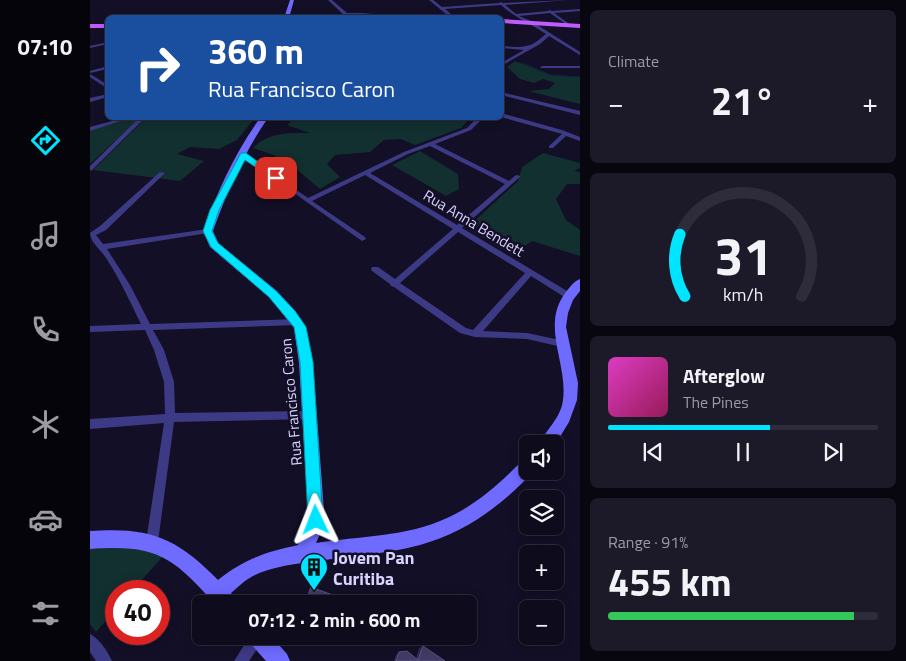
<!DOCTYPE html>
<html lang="en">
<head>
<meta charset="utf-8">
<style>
  :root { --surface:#0e0b1c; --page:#1c1929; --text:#f1f3f6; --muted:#9b9ba3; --line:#2e2b3b; --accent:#00e5ff }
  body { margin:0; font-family:"Titillium Web",sans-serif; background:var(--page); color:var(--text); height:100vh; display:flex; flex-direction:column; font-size:19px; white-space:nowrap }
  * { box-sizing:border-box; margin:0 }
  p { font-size:16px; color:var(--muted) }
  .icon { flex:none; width:28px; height:28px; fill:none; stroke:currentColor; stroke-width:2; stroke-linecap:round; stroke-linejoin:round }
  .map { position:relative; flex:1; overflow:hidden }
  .sheet { display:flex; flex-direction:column; gap:10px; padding:10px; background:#08060f; width:326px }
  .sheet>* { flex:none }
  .banner { position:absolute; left:15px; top:15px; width:399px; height:105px; border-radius:8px; box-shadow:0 2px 12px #0003,0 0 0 1px var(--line); background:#1a4fa0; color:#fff; overflow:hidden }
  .tools { position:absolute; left:429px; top:435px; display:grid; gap:10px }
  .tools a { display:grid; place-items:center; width:45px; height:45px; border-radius:8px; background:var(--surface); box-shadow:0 2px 12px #0003,0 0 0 1px var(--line); font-size:25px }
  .speed { position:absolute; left:15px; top:580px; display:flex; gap:10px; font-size:25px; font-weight:700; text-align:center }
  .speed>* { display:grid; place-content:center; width:65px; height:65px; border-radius:50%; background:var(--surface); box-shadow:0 2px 12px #0003,0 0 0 1px var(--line); line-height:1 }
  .speed .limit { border:8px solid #d22; background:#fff; color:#111 }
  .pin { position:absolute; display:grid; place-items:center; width:42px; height:42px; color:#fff; margin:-21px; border-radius:10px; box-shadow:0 2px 8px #0006 }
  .me { position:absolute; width:55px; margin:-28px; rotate:358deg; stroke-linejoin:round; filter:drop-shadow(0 0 4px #0008) }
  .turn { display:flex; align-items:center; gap:18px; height:105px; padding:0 20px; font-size:22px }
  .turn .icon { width:65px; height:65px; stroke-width:2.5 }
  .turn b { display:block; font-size:35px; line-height:42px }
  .big { font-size:38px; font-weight:700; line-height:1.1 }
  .sheet .widget { flex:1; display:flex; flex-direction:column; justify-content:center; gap:8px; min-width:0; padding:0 18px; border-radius:8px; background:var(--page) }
  .sheet .dial { align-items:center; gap:0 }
  .dial svg { height:130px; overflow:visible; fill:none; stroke:var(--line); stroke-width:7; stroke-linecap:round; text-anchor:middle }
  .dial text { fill:var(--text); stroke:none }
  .song { display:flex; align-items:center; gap:15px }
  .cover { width:60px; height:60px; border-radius:8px; background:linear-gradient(135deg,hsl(310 70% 55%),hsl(330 70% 35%)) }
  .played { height:5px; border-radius:2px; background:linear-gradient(90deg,var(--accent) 60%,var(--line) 60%) }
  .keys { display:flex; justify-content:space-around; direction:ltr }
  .heat { display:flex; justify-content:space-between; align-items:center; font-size:28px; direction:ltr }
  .charge { height:8px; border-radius:4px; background:linear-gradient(90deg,#34c759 91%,var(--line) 0) }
  .trip { position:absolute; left:102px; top:595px; width:285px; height:50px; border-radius:8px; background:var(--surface); box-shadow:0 2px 12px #0003,0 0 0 1px var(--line); font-weight:700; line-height:50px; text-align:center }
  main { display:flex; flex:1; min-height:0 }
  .dock { display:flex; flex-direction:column; width:90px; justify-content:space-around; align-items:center; background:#06040b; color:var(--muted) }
  .dock .icon { width:35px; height:35px }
  .dock .current { color:var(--accent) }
  .dock b { font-size:22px; color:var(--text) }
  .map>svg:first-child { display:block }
  .green { fill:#12302f }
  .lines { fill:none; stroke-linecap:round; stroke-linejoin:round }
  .stream { stroke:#0c2248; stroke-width:1 }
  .street { fill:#3d3a85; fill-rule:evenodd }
  .secondary { fill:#6f6bff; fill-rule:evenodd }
  .primary { fill:#c25bff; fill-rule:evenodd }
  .wall { fill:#312854 }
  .shaded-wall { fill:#1d163a }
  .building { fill:#433a66; stroke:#5a527e }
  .route { fill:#00e5ff; stroke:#0095a6 }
  .labels { text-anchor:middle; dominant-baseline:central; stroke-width:5; stroke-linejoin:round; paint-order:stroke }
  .street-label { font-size:15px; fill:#d9d4ff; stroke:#130f26 }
  .near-poi-label { font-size:18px; font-weight:bold; fill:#d9d4ff; stroke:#130f26; text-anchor:start }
</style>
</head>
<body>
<main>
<nav class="dock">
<b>07:10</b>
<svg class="icon current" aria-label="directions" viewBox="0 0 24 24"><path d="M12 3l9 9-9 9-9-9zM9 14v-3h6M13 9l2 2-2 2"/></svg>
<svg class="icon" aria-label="music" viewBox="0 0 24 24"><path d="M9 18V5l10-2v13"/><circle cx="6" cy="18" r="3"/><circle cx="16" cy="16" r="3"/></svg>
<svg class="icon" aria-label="phone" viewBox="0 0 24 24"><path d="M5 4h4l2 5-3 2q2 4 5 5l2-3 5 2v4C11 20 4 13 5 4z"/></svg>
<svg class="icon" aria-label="climate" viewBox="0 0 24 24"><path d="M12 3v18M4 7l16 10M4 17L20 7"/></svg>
<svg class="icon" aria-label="car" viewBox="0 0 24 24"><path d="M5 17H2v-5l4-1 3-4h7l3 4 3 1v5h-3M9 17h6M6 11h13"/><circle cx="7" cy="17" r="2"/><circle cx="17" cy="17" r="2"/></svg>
<svg class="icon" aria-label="filters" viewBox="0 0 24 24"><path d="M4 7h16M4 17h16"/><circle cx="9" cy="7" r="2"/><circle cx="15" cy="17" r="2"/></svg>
</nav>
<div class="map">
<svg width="490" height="661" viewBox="0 0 490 661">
  <rect width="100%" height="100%" fill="#130f26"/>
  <!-- green -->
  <path class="green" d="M 425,61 L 462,75 L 490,77 L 490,104 L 438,91 L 459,89 L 465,83 L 453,79 L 444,83 L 430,79 L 417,67 Z
    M 39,118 L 50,118 L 0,164 L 0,131 Z
    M 56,118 L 165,118 L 147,140 L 129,149 L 100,147 L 87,154 L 114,161 L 90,181 L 3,170 Z
    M 205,118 L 380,118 L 371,128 L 325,145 L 311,139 L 294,140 L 280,152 L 245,155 L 237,164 L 250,177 L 230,189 L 200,164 L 192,171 L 179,162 L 186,156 L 163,148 C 179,132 198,133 220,133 L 197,125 Z
    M 330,151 L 368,174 L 369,189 L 356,196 L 302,165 Z
    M 453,153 L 490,163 L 490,168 L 484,171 L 490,172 L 490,184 L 477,184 L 466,199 L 476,220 L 490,230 L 490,256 L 442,241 L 422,255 L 377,228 L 428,181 L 432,167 Z
    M 27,547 L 53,548 L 74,555 L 42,591 L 26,591 L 26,609 L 6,632 L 0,624 L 0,549 Z"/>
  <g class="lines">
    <!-- stream -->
    <path class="stream" d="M 433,63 L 460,75 L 490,77"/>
    <!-- street -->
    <path class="street" d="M 238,0 L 242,0 L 257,13 L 284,13 L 259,15 L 261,17 L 257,18 Z
      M 339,0 L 343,0 L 352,7 L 409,3 L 411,2 L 413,3 L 479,0 L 415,5 L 426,14 L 458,11 L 459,10 L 462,11 L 490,9 L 490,11 L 464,13 L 481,25 L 480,27 L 460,13 L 429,16 L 441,21 L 490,52 L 490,55 L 459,36 L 450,44 L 411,66 L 411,63 L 434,50 L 411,48 L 411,46 C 434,47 438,50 456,34 C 441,24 425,18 411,5 L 355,9 L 366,18 L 361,18 Z
      M 18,42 L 18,44 L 0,48 L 0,46 Z
      M 18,66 L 18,69 L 0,73 L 0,71 Z
      M 452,66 L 490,66 L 490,68 L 450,68 Z
      M 0,74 L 18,85 L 18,89 L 0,77 Z
      M 411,92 L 490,111 L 490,115 L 411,95 Z
      M 18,94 L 18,97 L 0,102 L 0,98 Z
      M 411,113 L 472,130 L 490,137 L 490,141 L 476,136 L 463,148 L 459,148 L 459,146 L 472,134 L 411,117 Z
      M 33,118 L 40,118 L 0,131 L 0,127 Z
      M 49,118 L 55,118 L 2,170 L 0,171 L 0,166 Z
      M 387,118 L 393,118 L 381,130 L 345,144 L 419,181 L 426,175 L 431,176 L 372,228 L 482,294 L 483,296 L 479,299 L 476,298 L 441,276 L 393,331 L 437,333 L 475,341 L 476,343 L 475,345 L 472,347 L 437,339 L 385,337 L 370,333 L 304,287 L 301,286 L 300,284 L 282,271 L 281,269 L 282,267 L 288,267 L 305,279 L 363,229 L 275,175 L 222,201 L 275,237 L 276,239 L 272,241 L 150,155 L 155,154 L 218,198 L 314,152 L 377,128 ZM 340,146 L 415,184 L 367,225 L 280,173 L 318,154 ZM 368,232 L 435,273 L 383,330 L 376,328 L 310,283 Z
      M 70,172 L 75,173 L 16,230 L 6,235 L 13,244 L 118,229 L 122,231 L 118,233 L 17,249 L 40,285 L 60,324 L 207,319 L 211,322 L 207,325 L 63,330 L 74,350 L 84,382 L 85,413 L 220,411 L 224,412 L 225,415 L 224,418 L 220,419 L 84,422 L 68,542 L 66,546 L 62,548 L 58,546 L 56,542 L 74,423 L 0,429 L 0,419 L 75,414 L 74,382 L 64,350 L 55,330 L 0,332 L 0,326 L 51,324 C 40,302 30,279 16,258 C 11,250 0,242 0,233 L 10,226 Z
      M 0,634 C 9,638 18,652 22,661 L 6,661 L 0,652 Z
      M 160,636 L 175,637 L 159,661 L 144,661 Z"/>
    <!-- secondary -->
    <path class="secondary" d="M 200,0 L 204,0 L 199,18 L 194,18 Z
      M 170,118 L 178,118 C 154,152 137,192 123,231 L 128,243 L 187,291 L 205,311 L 216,327 L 223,363 L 234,511 L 233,527 L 226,543 C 269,536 317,537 357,518 C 386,505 410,483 432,461 L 438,459 L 438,471 L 444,471 C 411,506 376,532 330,545 C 292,555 251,557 213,563 C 197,565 180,568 165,575 C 156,579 148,587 141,593 L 147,604 L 125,604 C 82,556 66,544 0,549 L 0,531 C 60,527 86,537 128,580 C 154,559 176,552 208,545 L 216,527 L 218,511 L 209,363 L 204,328 L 179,297 L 120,247 L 113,231 C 127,192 146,151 170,118 Z
      M 490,279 L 490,291 L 483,300 L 478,313 L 476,327 L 488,383 L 487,400 L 479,422 L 465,445 L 450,444 C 456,429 471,418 473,400 C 478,363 450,325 476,292 C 480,287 484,281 490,279 Z
      M 157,636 L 181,636 L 197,654 L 200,661 L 176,661 L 160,643 Z"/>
    <!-- primary -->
    <path class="primary" d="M 411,19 L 490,24 L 490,28 L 411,23 Z
      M 0,24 L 18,24 L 18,28 L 0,28 Z"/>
  </g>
  <!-- wall -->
  <path class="wall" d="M 227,636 L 259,636 L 257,642 L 250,639 L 248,642 L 244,639 L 242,643 Z
    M 333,646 L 355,661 L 304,661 L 306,655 L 309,652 L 326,658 L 329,648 Z"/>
  <!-- shaded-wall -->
  <path class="shaded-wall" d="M 230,579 L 231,584 L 226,594 L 226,589 Z"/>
  <!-- building -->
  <path class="building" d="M 225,575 L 228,575 L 230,579 L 226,589 L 260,601 L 259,604 L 215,604 Z
    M 234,636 L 244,636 L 242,640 Z
    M 252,636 L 258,636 L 258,639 Z
    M 333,646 L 355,661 L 306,661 L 309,652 L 317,651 L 328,660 Z"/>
  <!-- route -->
  <path class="route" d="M 151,153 L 156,153 L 190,178 L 183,179 L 155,160 L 129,210 L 122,231 L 128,243 L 186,291 L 205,311 L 216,327 L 223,362 L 233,520 L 231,525 L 226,527 L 220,525 L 218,520 L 210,362 L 204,327 L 179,297 L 121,247 L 113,231 L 120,210 Z"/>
  <!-- icons -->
  <defs>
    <g id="building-pin" transform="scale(1.4375)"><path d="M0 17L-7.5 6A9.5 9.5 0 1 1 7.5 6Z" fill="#00e5ff" stroke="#130f26"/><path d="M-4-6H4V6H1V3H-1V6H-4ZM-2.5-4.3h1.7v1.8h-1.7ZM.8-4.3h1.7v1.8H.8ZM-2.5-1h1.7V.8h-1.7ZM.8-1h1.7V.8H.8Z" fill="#111"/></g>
  </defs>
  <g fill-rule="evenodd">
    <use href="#building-pin" x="224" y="567"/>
  </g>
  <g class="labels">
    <!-- street labels -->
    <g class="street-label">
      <text transform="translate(384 223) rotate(31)">Rua Anna Bendett</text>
      <text transform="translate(201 402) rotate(-95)">Rua Francisco Caron</text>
    </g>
    <!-- near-poi labels -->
    <g class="near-poi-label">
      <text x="243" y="557">Jovem Pan<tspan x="243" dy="21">Curitiba</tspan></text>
    </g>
  </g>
</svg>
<div class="tools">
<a><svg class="icon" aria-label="sound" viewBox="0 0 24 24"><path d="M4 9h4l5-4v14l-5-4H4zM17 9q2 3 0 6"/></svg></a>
<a><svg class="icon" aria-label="layers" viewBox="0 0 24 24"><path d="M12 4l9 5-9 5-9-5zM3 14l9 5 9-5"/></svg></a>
<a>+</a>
<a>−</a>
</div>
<div class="speed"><div class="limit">40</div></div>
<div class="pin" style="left:186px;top:178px;background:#d93025"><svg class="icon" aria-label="arrive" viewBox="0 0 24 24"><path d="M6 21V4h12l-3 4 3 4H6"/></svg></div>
<svg class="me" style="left:226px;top:520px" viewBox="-20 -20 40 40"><path d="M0-17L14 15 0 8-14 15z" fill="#00e5ff" stroke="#fff" stroke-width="4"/></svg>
<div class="trip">07:12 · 2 min · 600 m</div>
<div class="banner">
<div class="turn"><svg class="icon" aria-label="right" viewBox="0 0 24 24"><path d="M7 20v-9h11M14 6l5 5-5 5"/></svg><div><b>360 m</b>Rua Francisco Caron</div></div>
</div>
</div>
<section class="sheet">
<div class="widget"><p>Climate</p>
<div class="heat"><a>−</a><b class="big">21°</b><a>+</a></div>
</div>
<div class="widget dial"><svg viewBox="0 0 100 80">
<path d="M14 69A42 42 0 1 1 86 69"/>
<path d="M14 69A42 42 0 0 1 11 31" stroke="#00e5ff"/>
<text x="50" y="56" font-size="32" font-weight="700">31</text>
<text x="50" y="72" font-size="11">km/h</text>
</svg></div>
<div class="widget">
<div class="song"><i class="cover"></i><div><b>Afterglow</b><p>The Pines</p></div></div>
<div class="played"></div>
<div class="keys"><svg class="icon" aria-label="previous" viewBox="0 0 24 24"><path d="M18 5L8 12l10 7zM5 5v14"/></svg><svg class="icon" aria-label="pause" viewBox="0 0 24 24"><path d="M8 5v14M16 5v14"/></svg><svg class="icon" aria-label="next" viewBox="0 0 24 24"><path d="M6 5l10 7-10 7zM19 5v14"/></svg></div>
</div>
<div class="widget"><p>Range · 91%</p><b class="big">455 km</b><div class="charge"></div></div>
</section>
</main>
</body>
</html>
